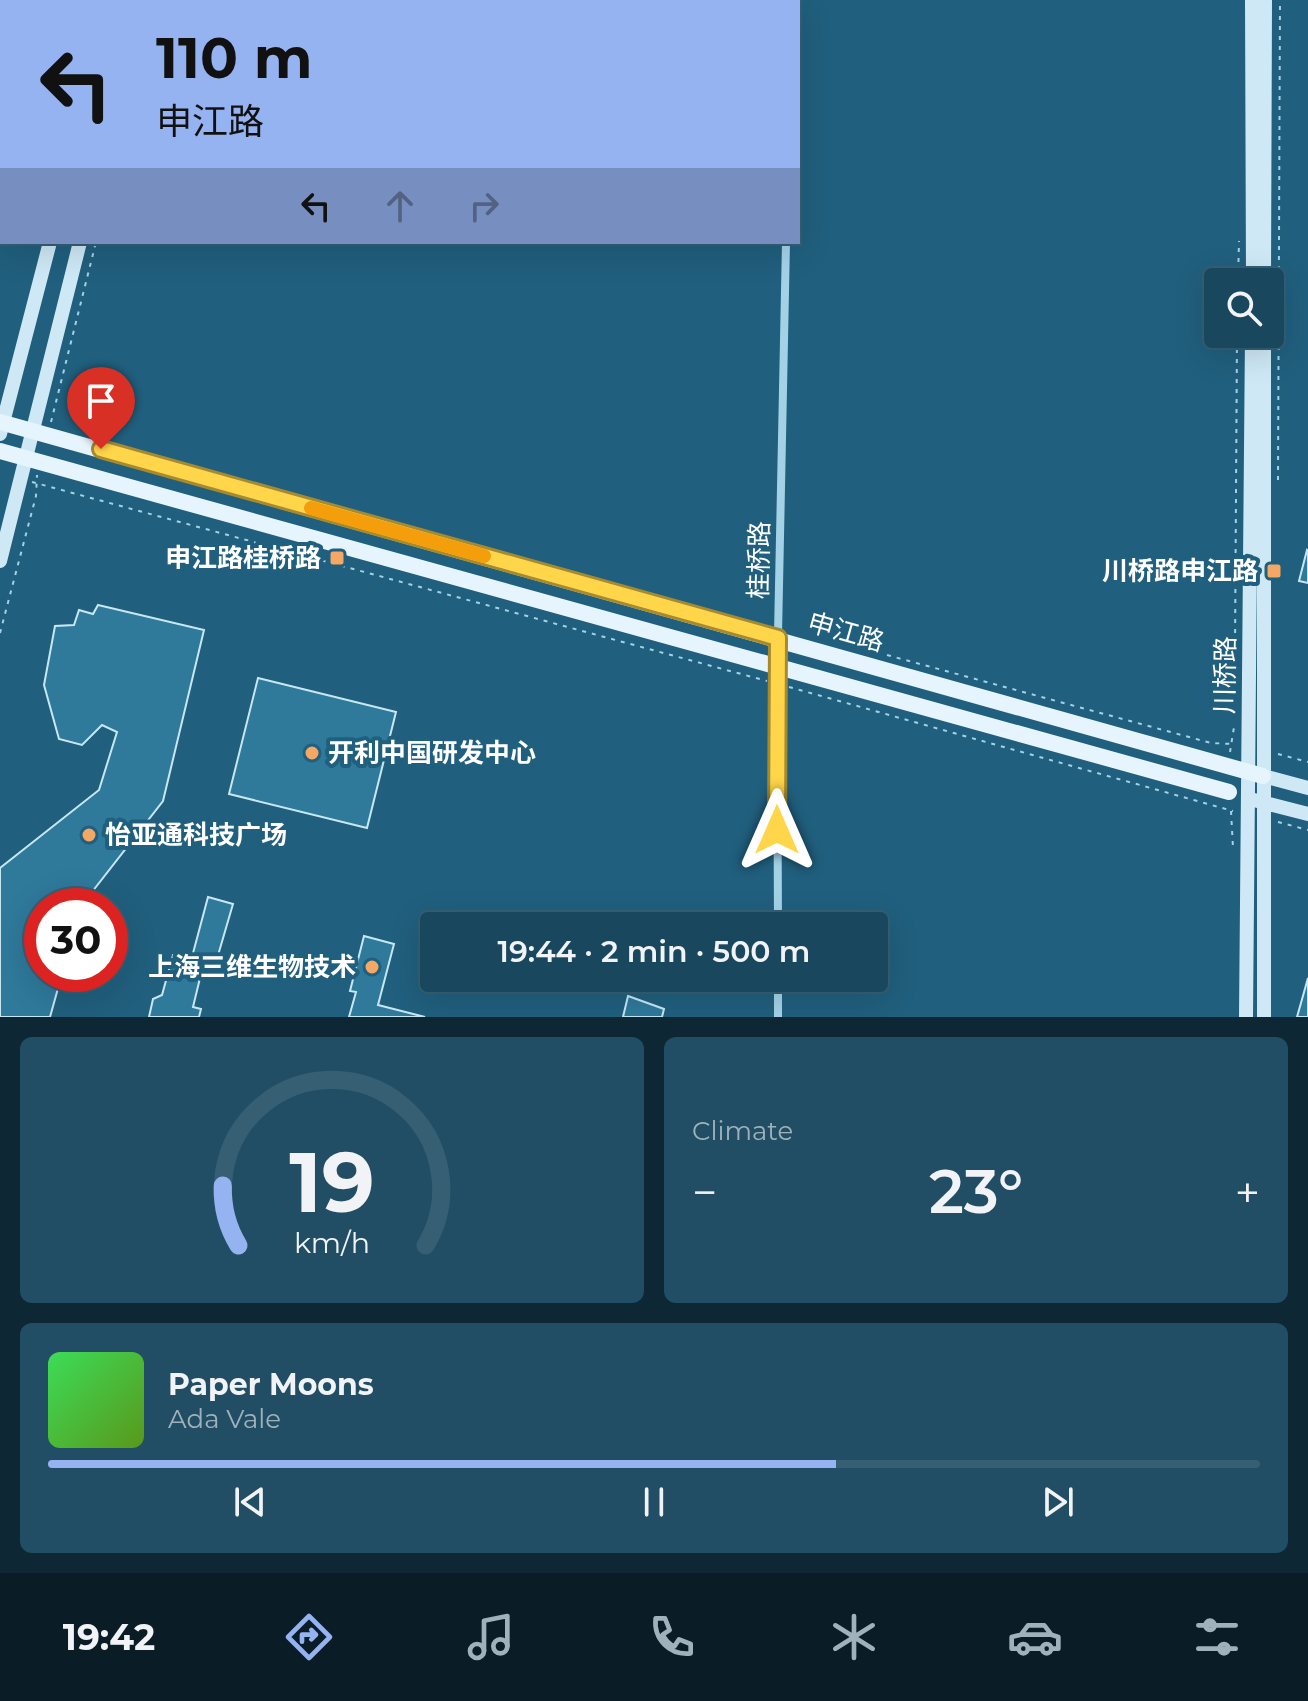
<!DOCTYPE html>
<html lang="en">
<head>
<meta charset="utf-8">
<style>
  :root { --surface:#18475e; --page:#214e64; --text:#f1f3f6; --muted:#9fb2bc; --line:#365f73; --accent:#95b2f1 }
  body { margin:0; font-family:Montserrat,"Noto Sans SC",sans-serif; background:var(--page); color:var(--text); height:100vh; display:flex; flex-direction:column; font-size:30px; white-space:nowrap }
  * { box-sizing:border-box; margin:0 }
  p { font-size:26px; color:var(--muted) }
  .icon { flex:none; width:44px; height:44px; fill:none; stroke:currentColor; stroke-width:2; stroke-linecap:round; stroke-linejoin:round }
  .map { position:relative; height:1017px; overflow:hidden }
  .details { display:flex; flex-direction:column; gap:20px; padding:20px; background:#0d2734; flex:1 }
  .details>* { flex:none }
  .banner { position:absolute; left:0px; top:0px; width:800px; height:244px; box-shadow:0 8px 32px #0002,0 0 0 2px var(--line); background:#95b2f1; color:#111; overflow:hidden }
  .buttons { position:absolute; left:1204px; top:268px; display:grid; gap:16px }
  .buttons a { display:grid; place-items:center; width:80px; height:80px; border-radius:8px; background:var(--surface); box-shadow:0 8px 32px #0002,0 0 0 2px var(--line); font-size:40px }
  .speed { position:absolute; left:24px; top:888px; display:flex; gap:16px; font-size:40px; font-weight:700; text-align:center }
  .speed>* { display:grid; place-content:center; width:104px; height:104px; border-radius:50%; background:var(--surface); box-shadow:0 8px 32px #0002,0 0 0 2px var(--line); line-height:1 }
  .speed .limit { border:12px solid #d22; background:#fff; color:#111 }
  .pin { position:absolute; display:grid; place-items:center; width:68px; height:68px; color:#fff; margin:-82px -34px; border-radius:50% 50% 50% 0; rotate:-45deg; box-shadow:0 0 8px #0007 }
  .pin .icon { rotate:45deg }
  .me { position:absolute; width:88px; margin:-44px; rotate:0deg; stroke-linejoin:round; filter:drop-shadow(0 0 6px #0008) }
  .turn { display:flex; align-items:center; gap:28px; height:168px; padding:0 24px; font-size:36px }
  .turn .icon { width:104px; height:104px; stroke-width:2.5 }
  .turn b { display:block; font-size:56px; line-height:68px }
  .lanes { display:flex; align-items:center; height:76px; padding:0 24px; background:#0003; justify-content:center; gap:40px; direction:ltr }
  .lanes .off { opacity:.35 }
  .big { font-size:60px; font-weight:600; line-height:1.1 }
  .details .tile { flex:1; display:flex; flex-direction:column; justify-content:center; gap:12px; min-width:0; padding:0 28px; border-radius:12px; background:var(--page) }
  .details .dial { align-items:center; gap:0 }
  .dial svg { height:208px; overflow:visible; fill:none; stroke:var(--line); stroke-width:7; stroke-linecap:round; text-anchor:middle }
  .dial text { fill:var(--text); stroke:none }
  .song { display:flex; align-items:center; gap:24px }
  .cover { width:96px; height:96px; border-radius:12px; background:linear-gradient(135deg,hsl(130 70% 55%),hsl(90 70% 35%)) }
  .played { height:8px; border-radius:4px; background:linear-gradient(90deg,var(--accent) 65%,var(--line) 65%) }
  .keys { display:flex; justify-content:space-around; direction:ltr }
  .heat { display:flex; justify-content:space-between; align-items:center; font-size:44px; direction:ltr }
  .details .tiles { flex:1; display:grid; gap:20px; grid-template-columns:1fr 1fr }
  .tile:last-child { grid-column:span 2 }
  .trip { position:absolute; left:420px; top:912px; width:468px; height:80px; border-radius:8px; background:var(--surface); box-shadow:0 8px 32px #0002,0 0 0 2px var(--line); font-weight:600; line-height:80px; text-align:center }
  .dock { display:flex; height:128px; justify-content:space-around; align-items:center; background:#0a1c26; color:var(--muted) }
  .dock .icon { width:56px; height:56px }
  .dock .selected { color:var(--accent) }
  .dock b { font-size:36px; color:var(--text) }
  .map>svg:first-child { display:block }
  .building { fill:#2f799b; stroke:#c7e7f5; stroke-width:2 }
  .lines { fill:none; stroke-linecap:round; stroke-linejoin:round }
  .path { stroke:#a3d2e7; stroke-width:2; stroke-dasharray:4 6; stroke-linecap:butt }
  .street { stroke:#a3d2e7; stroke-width:8 }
  .secondary { stroke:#cee8f6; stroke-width:14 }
  .primary { stroke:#e5f4fd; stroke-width:16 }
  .route-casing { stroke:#a68a30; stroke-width:20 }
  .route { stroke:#ffd54a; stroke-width:14 }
  .slow { stroke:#f59e0b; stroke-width:14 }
  .poi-dot { fill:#f5a864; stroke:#205f7d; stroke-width:3 }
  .labels { text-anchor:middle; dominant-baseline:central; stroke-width:8; stroke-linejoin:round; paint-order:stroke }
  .poi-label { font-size:26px; font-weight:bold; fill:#fff; stroke:#205f7d; text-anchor:end }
  .street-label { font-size:26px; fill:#fff; stroke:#205f7d }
</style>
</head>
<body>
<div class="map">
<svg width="1308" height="1017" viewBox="0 0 1308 1017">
  <rect width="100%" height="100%" fill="#205f7d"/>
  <!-- building -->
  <path class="building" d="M 1307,550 L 1308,551 L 1308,583 L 1299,581 Z
    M 98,605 L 204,630 L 163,801 L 81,906 L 42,906 L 42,974 L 62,974 L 50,1017 L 0,1017 L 0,868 L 99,790 L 117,732 L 102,725 L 82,745 L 59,739 L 44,685 L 55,626 L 74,625 L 79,610 L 93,614 Z
    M 258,678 L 396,712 L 367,828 L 229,794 Z
    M 208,897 L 233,904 L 214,969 L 201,974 L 193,1007 L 201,1009 L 199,1017 L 149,1017 L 153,999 L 162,995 L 173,955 L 192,957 Z
    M 364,936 L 394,944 L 378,1005 L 425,1017 L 349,1017 L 356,992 L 350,991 Z
    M 1308,978 L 1308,1017 L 1297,1017 Z
    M 628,996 L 664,1009 L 662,1017 L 623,1017 Z"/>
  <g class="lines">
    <!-- path -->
    <path class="path" d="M 156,2 L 157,0
      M 1238,282 L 1239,241
      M 51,422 L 96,242
      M 1278,480 L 1280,0
      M 32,482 L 767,681
      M 0,633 L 36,496 L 37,475
      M 1235,653 L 1237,334
      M 887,655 L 1211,743 L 1233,744
      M 789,687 L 1233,811
      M 1230,752 L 1234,727
      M 1278,754 L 1308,762
      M 1231,811 L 1233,848
      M 1278,822 L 1308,830"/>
    <!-- street -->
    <path class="street" d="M 790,2 L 791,0
      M 778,926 L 777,684 L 786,242
      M 778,978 L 778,1017"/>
    <!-- secondary -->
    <path class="secondary" d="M 1252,0 L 1253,282
      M 112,2 L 113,0
      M 140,2 L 141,0
      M 1264,282 L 1265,0
      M 0,434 L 50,242
      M 0,561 L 80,242
      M 1263,776 L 1308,788
      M 1254,800 L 1308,814
      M 1246,1017 L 1252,334
      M 1264,1017 L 1264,334"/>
    <!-- primary -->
    <path class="primary" d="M 0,422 L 1263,776
      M 0,451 L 1229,792"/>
  </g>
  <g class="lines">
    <!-- route casing -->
    <g class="route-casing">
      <path id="route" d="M 101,449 L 778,638 L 777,830"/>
    </g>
    <!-- route -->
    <use href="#route" class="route"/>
    <!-- slow -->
    <path class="slow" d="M 311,508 L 484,556"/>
  </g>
  <!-- markers -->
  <g class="poi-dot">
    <rect x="329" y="550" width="16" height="16" rx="4"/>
    <rect x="1266" y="563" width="16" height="16" rx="4"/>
    <circle cx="312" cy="753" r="8"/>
    <circle cx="89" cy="835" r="8"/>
    <circle cx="372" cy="967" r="8"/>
  </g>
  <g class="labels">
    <!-- poi labels -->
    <g class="poi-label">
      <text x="321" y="558">申江路桂桥路</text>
      <text x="1258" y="571">川桥路申江路</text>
      <text x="328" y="753" text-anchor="start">开利中国研发中心</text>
      <text x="105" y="835" text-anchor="start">怡亚通科技广场</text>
      <text x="356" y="967">上海三维生物技术</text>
    </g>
    <!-- street labels -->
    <g class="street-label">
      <text transform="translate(759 560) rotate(-89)">桂桥路</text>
      <text transform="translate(846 632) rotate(16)">申江路</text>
      <text transform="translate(1225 675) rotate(-89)">川桥路</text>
    </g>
  </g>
</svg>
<div class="buttons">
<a><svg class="icon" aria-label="search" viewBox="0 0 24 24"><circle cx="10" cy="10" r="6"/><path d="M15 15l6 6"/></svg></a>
</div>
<div class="speed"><div class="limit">30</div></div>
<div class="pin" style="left:101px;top:449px;background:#d93025"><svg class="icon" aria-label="arrive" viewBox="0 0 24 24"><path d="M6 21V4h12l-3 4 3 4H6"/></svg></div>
<svg class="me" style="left:777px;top:830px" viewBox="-20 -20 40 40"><path d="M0-17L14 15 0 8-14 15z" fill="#ffd54a" stroke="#fff" stroke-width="4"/></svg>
<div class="trip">19:44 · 2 min · 500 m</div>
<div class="banner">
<div class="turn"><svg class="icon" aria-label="left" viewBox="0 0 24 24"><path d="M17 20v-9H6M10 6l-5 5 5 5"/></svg><div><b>110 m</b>申江路</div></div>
<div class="lanes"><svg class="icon" aria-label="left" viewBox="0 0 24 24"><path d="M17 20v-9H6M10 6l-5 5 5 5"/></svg><svg class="icon off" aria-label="ahead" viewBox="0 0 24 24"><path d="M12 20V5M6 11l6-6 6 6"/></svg><svg class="icon off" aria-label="right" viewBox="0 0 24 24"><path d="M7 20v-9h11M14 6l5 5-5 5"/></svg></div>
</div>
</div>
<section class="details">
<div class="tiles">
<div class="tile dial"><svg viewBox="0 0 100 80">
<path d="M14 69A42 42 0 1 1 86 69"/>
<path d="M14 69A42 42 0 0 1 8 46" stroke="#95b2f1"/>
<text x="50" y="56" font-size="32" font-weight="700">19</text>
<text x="50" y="72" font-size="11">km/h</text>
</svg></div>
<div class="tile"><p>Climate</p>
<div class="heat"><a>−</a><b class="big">23°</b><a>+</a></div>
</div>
<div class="tile">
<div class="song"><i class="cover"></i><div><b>Paper Moons</b><p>Ada Vale</p></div></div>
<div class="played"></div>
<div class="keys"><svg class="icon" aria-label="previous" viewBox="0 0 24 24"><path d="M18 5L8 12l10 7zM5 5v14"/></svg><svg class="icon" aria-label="pause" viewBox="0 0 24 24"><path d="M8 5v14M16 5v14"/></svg><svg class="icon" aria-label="next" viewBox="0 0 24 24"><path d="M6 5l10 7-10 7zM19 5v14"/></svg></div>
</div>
</div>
</section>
<nav class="dock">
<b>19:42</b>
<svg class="icon selected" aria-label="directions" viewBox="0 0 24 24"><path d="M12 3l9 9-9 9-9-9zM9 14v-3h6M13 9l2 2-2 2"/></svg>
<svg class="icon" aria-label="music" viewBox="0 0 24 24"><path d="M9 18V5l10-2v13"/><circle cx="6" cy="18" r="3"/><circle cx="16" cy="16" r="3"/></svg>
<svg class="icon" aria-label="phone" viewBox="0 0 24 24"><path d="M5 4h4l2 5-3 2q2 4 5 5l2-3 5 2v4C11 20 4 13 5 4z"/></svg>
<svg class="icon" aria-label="climate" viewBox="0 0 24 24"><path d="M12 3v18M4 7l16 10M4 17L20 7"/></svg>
<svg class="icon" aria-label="car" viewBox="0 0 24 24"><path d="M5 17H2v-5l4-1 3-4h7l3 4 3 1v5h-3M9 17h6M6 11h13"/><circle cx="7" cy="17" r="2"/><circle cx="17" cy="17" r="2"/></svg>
<svg class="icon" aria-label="filters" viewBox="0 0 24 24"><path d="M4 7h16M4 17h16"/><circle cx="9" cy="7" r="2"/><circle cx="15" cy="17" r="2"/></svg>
</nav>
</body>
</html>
